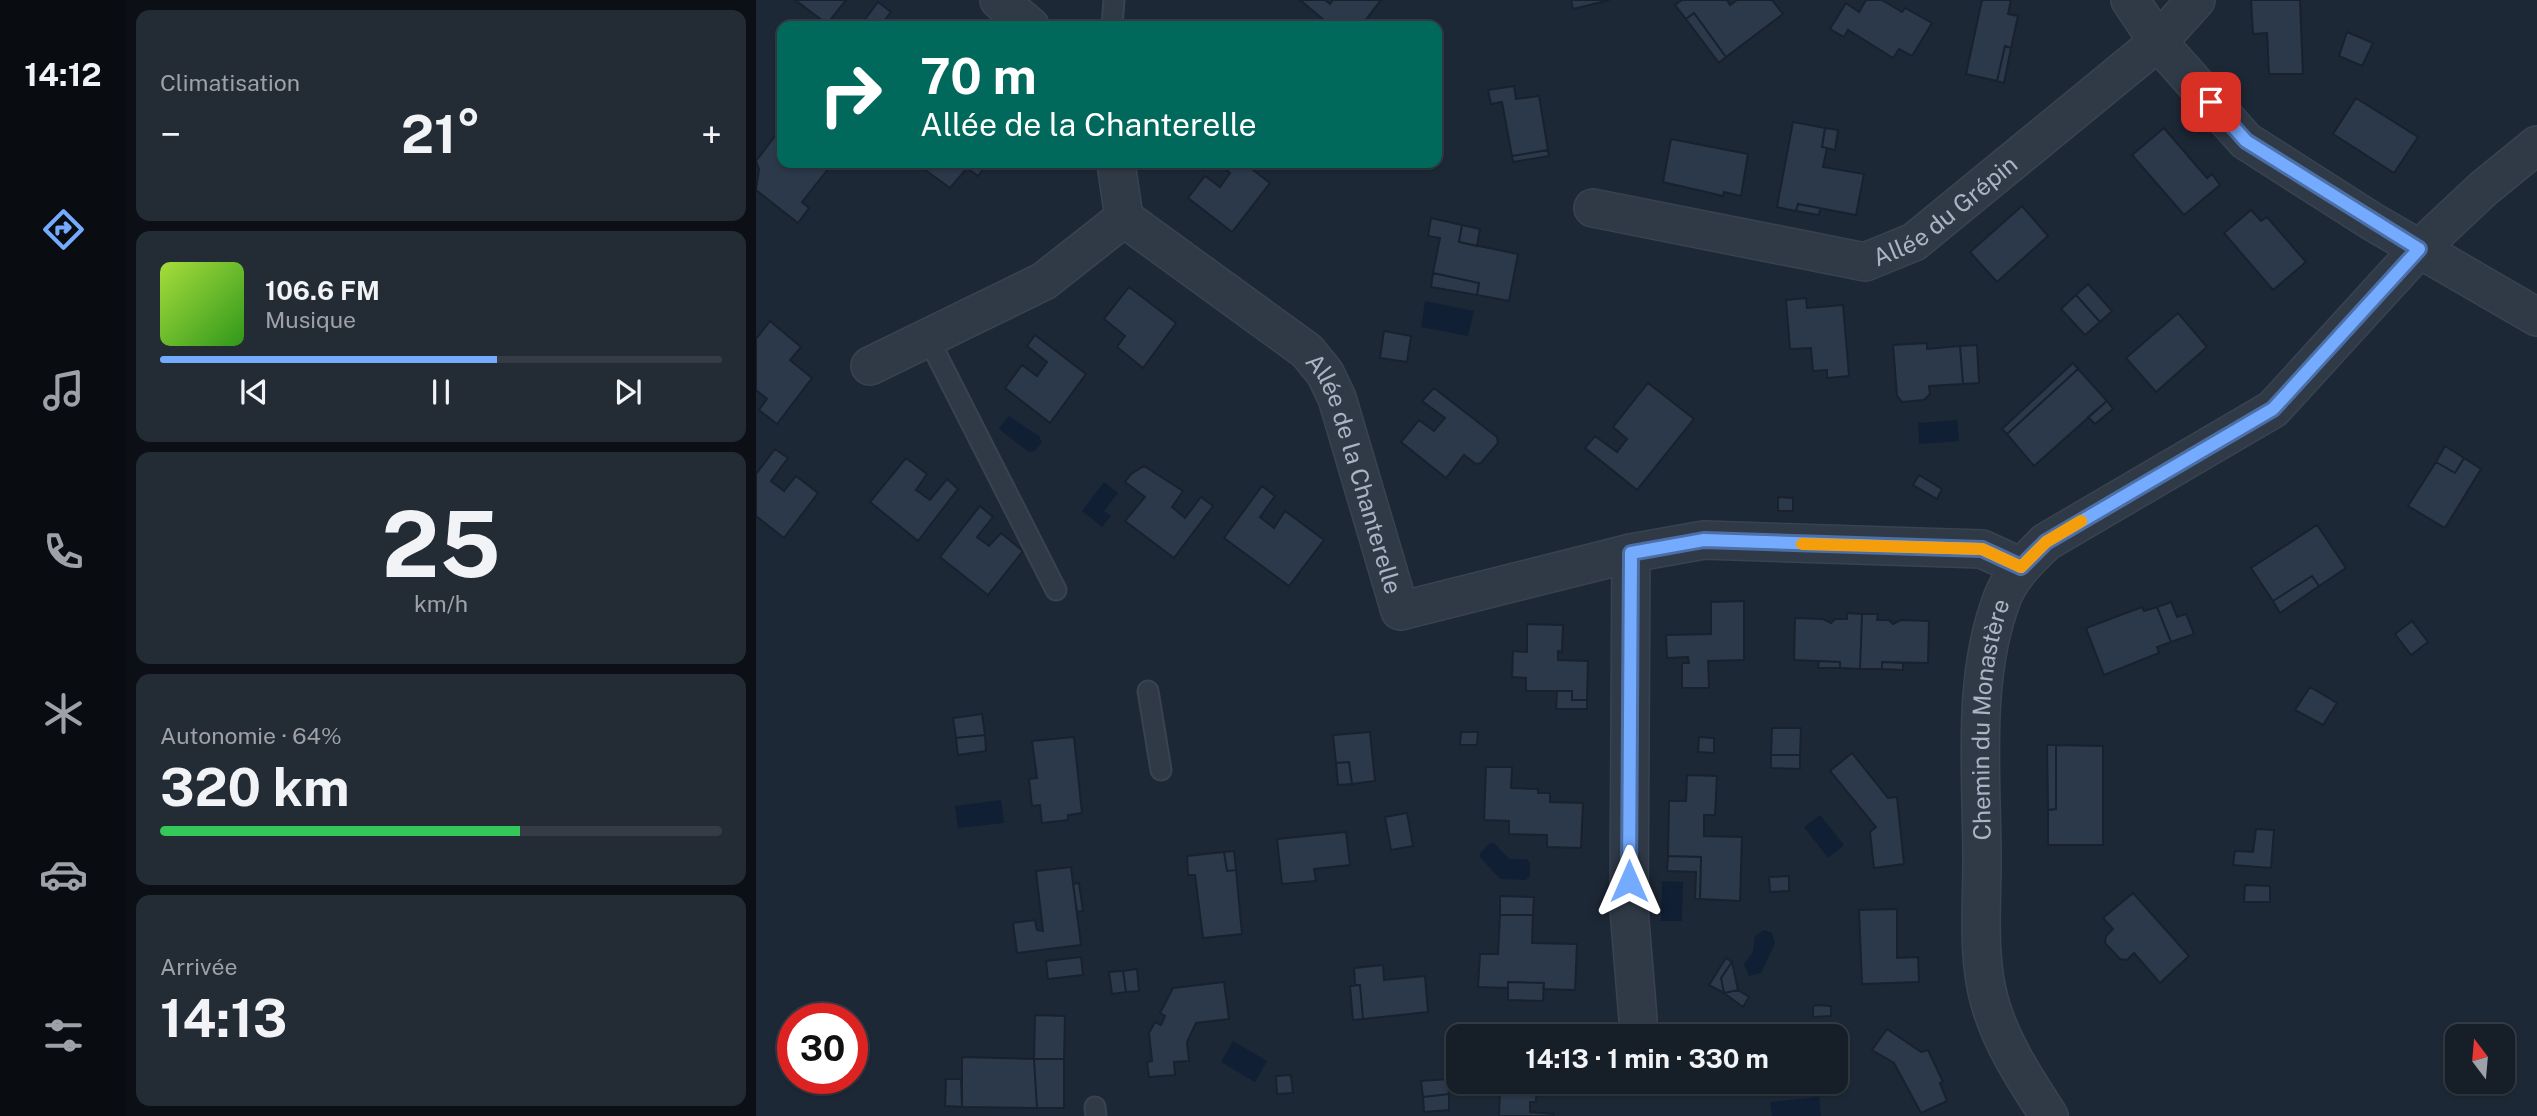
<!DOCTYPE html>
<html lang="fr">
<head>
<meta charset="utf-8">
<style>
  :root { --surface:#161e28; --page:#232b34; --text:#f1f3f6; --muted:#9ea2a8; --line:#353c45; --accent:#74abff }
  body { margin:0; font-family:"Public Sans",sans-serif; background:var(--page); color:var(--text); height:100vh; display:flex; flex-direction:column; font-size:26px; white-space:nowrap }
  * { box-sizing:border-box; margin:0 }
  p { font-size:23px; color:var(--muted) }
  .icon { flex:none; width:38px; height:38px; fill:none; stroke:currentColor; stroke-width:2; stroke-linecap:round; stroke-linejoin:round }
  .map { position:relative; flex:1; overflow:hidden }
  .details { display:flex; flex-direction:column; gap:10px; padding:10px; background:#0c1016; width:630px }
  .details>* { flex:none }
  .hud { position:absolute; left:21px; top:21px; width:665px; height:147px; border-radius:14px; box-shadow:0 2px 5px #0004,0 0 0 2px var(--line); background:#00695c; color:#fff; overflow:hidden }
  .needle { width:46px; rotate:344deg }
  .tools { position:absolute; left:1689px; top:1024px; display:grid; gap:14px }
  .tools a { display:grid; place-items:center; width:70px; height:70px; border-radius:14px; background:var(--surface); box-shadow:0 2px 5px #0004,0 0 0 2px var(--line); font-size:35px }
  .speed { position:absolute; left:21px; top:1003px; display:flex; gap:14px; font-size:35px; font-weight:700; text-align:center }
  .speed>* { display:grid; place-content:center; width:91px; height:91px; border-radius:50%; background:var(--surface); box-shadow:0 2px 5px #0004,0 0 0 2px var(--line); line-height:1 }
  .speed .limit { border:10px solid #d22; background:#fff; color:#111 }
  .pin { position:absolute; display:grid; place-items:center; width:60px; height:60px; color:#fff; margin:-30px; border-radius:14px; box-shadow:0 4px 10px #0006 }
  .me { position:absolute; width:77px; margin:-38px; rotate:0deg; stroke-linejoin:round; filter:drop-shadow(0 0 5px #0008) }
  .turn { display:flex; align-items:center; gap:24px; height:147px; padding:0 28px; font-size:32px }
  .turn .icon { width:91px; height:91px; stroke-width:2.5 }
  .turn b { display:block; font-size:49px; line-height:60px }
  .big { font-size:52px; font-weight:700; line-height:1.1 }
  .details .tile { flex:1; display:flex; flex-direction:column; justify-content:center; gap:10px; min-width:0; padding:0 24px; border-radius:14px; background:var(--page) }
  .details .dial { align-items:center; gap:0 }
  .dial b { font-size:91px; line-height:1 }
  .song { display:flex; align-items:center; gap:21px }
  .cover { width:84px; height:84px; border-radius:10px; background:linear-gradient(135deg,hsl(80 70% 55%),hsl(110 70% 35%)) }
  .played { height:7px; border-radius:4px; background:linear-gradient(90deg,var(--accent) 60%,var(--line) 60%) }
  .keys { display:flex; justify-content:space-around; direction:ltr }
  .heat { display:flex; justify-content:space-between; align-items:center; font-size:38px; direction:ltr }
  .charge { height:10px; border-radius:5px; background:linear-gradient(90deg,#34c759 64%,var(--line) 0) }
  .trip { position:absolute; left:690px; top:1024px; width:402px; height:70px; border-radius:14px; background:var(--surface); box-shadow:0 2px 5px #0004,0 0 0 2px var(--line); font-weight:700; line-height:70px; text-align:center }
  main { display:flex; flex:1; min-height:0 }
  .dock { display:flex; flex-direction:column; width:126px; justify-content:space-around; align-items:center; background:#090c10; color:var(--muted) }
  .dock .icon { width:49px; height:49px }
  .dock .active { color:var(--accent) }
  .dock b { font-size:32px; color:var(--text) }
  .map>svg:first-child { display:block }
  .water { fill:#101f34 }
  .building { fill:#2b394b; stroke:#18212d; stroke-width:2 }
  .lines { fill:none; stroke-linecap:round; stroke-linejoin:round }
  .service-casing { stroke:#394350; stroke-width:23 }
  .minor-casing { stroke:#394350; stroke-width:40 }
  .service { stroke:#303a47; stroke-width:19 }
  .minor { stroke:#303a47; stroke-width:37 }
  .route-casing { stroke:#4b6fa6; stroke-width:18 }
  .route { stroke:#74abff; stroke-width:12 }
  .slow { stroke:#f59e0b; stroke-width:12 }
  .labels { text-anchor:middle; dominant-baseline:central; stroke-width:7; stroke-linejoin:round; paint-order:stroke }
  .street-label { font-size:24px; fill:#a9b4c5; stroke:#161f2b }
</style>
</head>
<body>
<main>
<nav class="dock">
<b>14:12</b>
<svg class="icon active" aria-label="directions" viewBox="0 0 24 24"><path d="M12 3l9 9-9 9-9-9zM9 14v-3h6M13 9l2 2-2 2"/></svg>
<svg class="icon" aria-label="music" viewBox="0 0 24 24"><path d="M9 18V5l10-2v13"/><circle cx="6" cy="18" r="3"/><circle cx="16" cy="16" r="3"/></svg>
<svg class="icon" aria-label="phone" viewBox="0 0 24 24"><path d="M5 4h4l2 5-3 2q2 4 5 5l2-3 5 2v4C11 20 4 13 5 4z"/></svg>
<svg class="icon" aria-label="climate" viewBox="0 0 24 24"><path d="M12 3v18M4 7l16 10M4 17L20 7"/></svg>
<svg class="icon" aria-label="car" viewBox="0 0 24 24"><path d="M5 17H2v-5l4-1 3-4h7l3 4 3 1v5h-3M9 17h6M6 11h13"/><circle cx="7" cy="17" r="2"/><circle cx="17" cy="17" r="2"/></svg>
<svg class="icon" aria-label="filters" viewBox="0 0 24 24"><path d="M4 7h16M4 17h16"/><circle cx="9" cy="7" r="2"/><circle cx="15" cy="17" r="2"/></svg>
</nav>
<section class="details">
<div class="tile"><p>Climatisation</p>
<div class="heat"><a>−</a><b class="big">21°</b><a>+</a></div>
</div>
<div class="tile">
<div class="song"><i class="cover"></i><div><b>106.6 FM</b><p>Musique</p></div></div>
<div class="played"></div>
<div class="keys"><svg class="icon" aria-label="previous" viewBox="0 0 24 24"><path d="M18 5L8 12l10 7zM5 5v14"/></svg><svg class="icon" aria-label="pause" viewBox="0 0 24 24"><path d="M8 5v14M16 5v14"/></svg><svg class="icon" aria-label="next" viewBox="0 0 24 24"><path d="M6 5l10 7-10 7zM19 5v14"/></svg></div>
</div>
<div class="tile dial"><b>25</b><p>km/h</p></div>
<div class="tile"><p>Autonomie · 64%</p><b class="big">320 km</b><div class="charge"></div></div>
<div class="tile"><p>Arrivée</p><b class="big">14:13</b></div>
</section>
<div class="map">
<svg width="1781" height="1116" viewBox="0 0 1781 1116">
  <rect width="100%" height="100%" fill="#1d2836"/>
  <!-- water -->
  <path class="water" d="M 669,301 L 718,311 L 712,336 L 665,327 Z
    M 253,416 L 283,436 L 286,442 L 279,451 L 273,452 L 245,431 L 243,428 Z
    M 1201,420 L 1203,441 L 1163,444 L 1162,423 Z
    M 348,482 L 362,493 L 348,511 L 355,516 L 346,527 L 326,511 Z
    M 245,800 L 248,823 L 202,828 L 199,806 Z
    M 1064,815 L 1088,845 L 1072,858 L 1048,827 Z
    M 734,843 L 739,844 L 753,859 L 771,859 L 774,863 L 774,876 L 770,880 L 744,879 L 724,857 L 724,853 Z
    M 906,881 L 927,882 L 926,921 L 905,921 Z
    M 1008,930 L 1016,933 L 1019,943 L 1005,973 L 993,976 L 988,964 L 997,952 L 999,936 Z
    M 477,1041 L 511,1061 L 499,1082 L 465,1062 Z
    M 1063,1097 L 1065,1116 L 1016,1116 L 1014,1102 Z"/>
  <!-- building -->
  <path class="building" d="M 39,0 L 90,0 L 71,24 Z
    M 544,0 L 569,0 L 574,4 L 577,0 L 625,0 L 605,26 L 575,26 Z
    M 815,0 L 854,0 L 817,9 Z
    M 926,0 L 971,0 L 974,5 L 981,0 L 1016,0 L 1027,14 L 970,57 L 938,13 L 930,19 L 919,5 Z
    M 1110,0 L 1126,0 L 1146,12 L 1149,8 L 1176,23 L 1156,56 L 1143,49 L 1137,58 L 1092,30 L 1088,37 L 1074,29 L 1090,3 L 1103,12 Z
    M 1226,0 L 1255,0 L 1252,14 L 1262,16 L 1255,48 L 1249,46 L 1241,81 L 1210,74 Z
    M 1495,0 L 1544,0 L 1547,74 L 1513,74 L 1511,33 L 1497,34 Z
    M 122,2 L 135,12 L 124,26 L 104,26 Z
    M 938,13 L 970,57 L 963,63 L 930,19 Z
    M 1591,32 L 1617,43 L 1606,66 L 1583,56 Z
    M 1249,46 L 1255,48 L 1248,83 L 1241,81 Z
    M 758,86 L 760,99 L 783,96 L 792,150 L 756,156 L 746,102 L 735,104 L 732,90 Z
    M 1600,98 L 1662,137 L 1638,173 L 1577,134 Z
    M 1037,122 L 1069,128 L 1066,147 L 1071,148 L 1067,167 L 1108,174 L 1100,215 L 1042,204 L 1040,211 L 1021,207 Z
    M 26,127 L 26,163 L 65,163 L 72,169 L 46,202 L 53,208 L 42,223 L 0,190 L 3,169 L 0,161 Z
    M 1069,128 L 1082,130 L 1079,150 L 1066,147 Z
    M 1408,128 L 1451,178 L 1456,174 L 1464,185 L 1428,215 L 1376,155 Z
    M 915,139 L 992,154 L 985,196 L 968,192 L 967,196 L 907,182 Z
    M 792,150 L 793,156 L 757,162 L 756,156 Z
    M 232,163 L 222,176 L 211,168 L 194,188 L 161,164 Z
    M 461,163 L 488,163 L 514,183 L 476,232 L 432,198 L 449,176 L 464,187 L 474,173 Z
    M 1042,204 L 1064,208 L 1063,215 L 1040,211 Z
    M 1266,206 L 1292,236 L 1241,282 L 1214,252 Z
    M 1495,210 L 1505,221 L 1511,217 L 1550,262 L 1517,290 L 1468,233 Z
    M 675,218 L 706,225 L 703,242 L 762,254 L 753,301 L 721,295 L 723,283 L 677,273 L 684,238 L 672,236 Z
    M 706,225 L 724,229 L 721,246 L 703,242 Z
    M 677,273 L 723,283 L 721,295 L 675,287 Z
    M 1332,284 L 1356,311 L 1344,322 L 1320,295 Z
    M 373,287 L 420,323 L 387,368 L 361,347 L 369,336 L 348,319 Z
    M 1320,295 L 1344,322 L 1329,335 L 1305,309 Z
    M 1050,298 L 1051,308 L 1087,305 L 1093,376 L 1071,378 L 1071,370 L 1057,371 L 1055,348 L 1034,349 L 1030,300 Z
    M 1422,313 L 1451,347 L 1400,392 L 1370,358 Z
    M 14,321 L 45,347 L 34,360 L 56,378 L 21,424 L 3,410 L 11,399 L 0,390 L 0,339 Z
    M 628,331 L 655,336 L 651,362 L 624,358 Z
    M 279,335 L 330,374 L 294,423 L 249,388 L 266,365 L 281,376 L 291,362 L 271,346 Z
    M 1171,343 L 1171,349 L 1204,346 L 1207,384 L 1173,386 L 1174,394 L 1168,400 L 1146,402 L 1141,396 L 1137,345 Z
    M 1221,345 L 1223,383 L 1207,384 L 1204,346 Z
    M 1317,363 L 1322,369 L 1251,434 L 1246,429 Z
    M 1322,369 L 1351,401 L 1278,466 L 1251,434 Z
    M 892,383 L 938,419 L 881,490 L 829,448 L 839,436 L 861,452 L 871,439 L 857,427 Z
    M 678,388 L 741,437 L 742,443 L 725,463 L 720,464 L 708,455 L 690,478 L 645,442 L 663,420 L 678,431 L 689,418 L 666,401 Z
    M 1351,401 L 1357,409 L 1339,424 L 1332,417 Z
    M 1689,446 L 1708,458 L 1699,473 L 1680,462 Z
    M 19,449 L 32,458 L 15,481 L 28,491 L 40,476 L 62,493 L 28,538 L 0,516 L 0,474 Z
    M 150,458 L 171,474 L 160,490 L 174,500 L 191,479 L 202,489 L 162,541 L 114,502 Z
    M 1708,458 L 1725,469 L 1689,528 L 1652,506 L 1680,462 L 1699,473 Z
    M 388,466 L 427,491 L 416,507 L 429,518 L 445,497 L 457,506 L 418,558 L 369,521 L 389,497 L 369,482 L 375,474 Z
    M 1163,475 L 1186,489 L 1181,499 L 1157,485 Z
    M 506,486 L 519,496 L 504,517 L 518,528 L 529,511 L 568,540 L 533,586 L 468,538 Z
    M 1022,497 L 1037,498 L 1037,511 L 1022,511 Z
    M 224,506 L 237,517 L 221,537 L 233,546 L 245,533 L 267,551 L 232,595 L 184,557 Z
    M 1561,525 L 1590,568 L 1563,586 L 1556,576 L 1517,601 L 1495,568 Z
    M 1556,576 L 1563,586 L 1524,613 L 1517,601 Z
    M 988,601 L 988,660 L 952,661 L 953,688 L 926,688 L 926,663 L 933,663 L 932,657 L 911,658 L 910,635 L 955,634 L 955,602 Z
    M 1415,602 L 1421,617 L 1430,614 L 1438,634 L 1415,642 L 1401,607 Z
    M 1386,607 L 1388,611 L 1401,607 L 1415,642 L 1401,647 L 1403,653 L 1348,675 L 1330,628 Z
    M 1091,613 L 1106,614 L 1104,669 L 1084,668 L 1084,662 L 1038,660 L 1039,618 L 1067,619 L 1075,623 L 1079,619 L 1091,619 Z
    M 1106,614 L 1122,614 L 1121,620 L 1133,620 L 1137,624 L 1145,620 L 1173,621 L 1172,663 L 1126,662 L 1126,669 L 1104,669 Z
    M 1656,621 L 1672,642 L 1655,655 L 1639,634 Z
    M 771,624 L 807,625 L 806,652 L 802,651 L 802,660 L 832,661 L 831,700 L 816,700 L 816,691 L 770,691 L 770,678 L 756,677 L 757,651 L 771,652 Z
    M 1063,661 L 1084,662 L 1084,668 L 1062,668 Z
    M 1126,662 L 1147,663 L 1147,670 L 1126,669 Z
    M 1554,687 L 1581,703 L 1567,725 L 1539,710 Z
    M 801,691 L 816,691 L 816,700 L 831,700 L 831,709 L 800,709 Z
    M 226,714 L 229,735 L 200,738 L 197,718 Z
    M 1016,728 L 1045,728 L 1044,755 L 1015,755 Z
    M 614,732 L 619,781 L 596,784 L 593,762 L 580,763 L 577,735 Z
    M 705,732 L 722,732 L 721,745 L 704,745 Z
    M 229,735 L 230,751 L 202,755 L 200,738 Z
    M 318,737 L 326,813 L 312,815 L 312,820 L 286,823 L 284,805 L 276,806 L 273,779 L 281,778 L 276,741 Z
    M 943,737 L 958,738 L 958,753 L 942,752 Z
    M 1291,745 L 1300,745 L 1300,809 L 1292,810 Z
    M 1300,745 L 1347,746 L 1347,845 L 1292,845 L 1292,810 L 1300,809 Z
    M 1096,753 L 1132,798 L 1141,797 L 1148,864 L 1118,868 L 1114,832 L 1120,827 L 1074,771 Z
    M 1015,755 L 1044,755 L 1044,769 L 1015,768 Z
    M 593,762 L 596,784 L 582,785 L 580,763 Z
    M 730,767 L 756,767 L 755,788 L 782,789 L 782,793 L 794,793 L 794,802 L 827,803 L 825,848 L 791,847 L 791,835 L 753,834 L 753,821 L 728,820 Z
    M 931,775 L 961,776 L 959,815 L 948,815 L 948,836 L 986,837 L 984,901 L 944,899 L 945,857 L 912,856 L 913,801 L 930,801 Z
    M 651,813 L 657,846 L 635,850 L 629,817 Z
    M 1500,829 L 1518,830 L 1515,868 L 1477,865 L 1479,851 L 1497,852 Z
    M 590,832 L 594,865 L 558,869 L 560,881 L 526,884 L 521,839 Z
    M 478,851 L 480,870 L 471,871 L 468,852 Z
    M 468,852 L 471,871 L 480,870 L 486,934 L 447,938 L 439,875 L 432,875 L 431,856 Z
    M 912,856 L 945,857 L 944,899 L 939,899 L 940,872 L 911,871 Z
    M 315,867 L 325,945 L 261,953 L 257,923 L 279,920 L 281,930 L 287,931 L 280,871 Z
    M 1033,876 L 1033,891 L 1014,892 L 1013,877 Z
    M 323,883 L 327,911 L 321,912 L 317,884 Z
    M 1489,885 L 1514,886 L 1514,902 L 1488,902 Z
    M 1377,893 L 1433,956 L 1404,983 L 1378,953 L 1371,960 L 1364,959 L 1349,943 L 1350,936 L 1357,929 L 1347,918 Z
    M 744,896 L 778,897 L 777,915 L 744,915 Z
    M 1141,909 L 1141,958 L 1162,957 L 1163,982 L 1106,984 L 1103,910 Z
    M 744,915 L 777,915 L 776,943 L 821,944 L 819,990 L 787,989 L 788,983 L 752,982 L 752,988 L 722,987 L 724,954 L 742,954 Z
    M 325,957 L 327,975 L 292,979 L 290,961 Z
    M 970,958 L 976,962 L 965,978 L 968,993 L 953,985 Z
    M 976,962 L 982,990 L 968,993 L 965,978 Z
    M 627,965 L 628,980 L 669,976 L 672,1012 L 607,1019 L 604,985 L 599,985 L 598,968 Z
    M 381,969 L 383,991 L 370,992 L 367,971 Z
    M 367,971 L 370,992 L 356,994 L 353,972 Z
    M 468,982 L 473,1019 L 440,1023 L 431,1042 L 433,1061 L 418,1062 L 419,1075 L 393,1077 L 391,1062 L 396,1061 L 393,1033 L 399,1022 L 405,1025 L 409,1016 L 404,1013 L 417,988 Z
    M 752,982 L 788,983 L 787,1001 L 752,1000 Z
    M 604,985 L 607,1019 L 597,1020 L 594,986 Z
    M 982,990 L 993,997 L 987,1007 L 968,993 Z
    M 1060,1005 L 1075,1006 L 1075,1016 L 1057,1017 L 1057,1007 Z
    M 279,1015 L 309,1016 L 308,1059 L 278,1059 Z
    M 1131,1029 L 1165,1052 L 1172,1050 L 1187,1082 L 1184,1083 L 1191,1101 L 1165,1113 L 1138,1063 L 1116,1050 Z
    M 206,1057 L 278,1059 L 281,1108 L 206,1107 Z
    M 278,1059 L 308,1059 L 308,1108 L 281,1108 Z
    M 535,1075 L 537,1093 L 521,1094 L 520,1076 Z
    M 190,1079 L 205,1079 L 206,1107 L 189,1106 Z
    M 692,1079 L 693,1094 L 667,1097 L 665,1081 Z
    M 754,1082 L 781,1082 L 780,1102 L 774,1102 L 774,1112 L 798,1114 L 798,1116 L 743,1116 L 744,1088 L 753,1089 Z
    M 693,1094 L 693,1110 L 668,1112 L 667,1097 Z"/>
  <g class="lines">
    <!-- service casing -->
    <g class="service-casing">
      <path id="service" d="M 356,26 L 358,0
        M 172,338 L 300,590
        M 392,691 L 405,770
        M 339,1107 L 340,1116"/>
    </g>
    <!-- minor casing -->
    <g class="minor-casing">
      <g id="minor">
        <path d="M 243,0 L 274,26"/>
        <path d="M 1374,0 L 1402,42 L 1490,141 L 1617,222 L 1781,317"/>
        <path id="s1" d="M 360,163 L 368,218 L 551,351 L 569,373 L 581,398 L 644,611 L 875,553 L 948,540 L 1226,549 L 1265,567"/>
        <path id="s2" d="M 837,208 L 1109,262 L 1158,242 L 1402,42 L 1440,0"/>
        <path d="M 114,366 L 288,281 L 368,218"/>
        <path d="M 875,553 L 873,909 L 882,1019"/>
        <path id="s3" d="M 1293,1116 C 1270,1080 1246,1045 1234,1003 C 1221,958 1226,907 1226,860 C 1226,774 1215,677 1247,596 C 1256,574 1274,558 1290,542 L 1517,409 L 1663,249 L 1727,189 L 1781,145"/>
      </g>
    </g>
    <!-- service -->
    <use href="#service" class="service"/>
    <!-- minor -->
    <use href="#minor" class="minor"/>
  </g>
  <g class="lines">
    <!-- route casing -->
    <g class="route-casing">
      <path id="route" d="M 873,881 L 875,553 L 948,540 L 1226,549 L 1265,567 L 1290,542 L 1517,409 L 1663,249 L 1490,141 L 1455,102"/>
    </g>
    <!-- route -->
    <use href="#route" class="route"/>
    <!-- slow -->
    <path class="slow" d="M 1046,544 L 1226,549 L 1265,567 L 1290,542 L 1325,521"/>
  </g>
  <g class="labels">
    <!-- street labels -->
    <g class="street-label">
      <text stroke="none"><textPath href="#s2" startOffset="373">Allée du Grépin</textPath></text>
      <text stroke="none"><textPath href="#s1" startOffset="415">Allée de la Chanterelle</textPath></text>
      <text stroke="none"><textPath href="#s3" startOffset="413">Chemin du Monastère</textPath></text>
    </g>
  </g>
</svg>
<div class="tools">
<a><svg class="needle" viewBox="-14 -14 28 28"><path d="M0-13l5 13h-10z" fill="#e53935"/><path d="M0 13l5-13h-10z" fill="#9ea2a8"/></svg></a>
</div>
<div class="speed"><div class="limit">30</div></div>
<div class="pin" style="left:1455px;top:102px;background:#d93025"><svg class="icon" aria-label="arrive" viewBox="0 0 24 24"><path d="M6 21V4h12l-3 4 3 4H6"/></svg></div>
<svg class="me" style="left:873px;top:881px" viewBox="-20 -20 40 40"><path d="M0-17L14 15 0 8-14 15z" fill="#74abff" stroke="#fff" stroke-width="4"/></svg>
<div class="trip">14:13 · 1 min · 330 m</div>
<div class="hud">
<div class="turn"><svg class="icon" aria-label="right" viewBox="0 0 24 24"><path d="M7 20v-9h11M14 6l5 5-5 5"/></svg><div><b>70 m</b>Allée de la Chanterelle</div></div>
</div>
</div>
</main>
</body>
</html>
